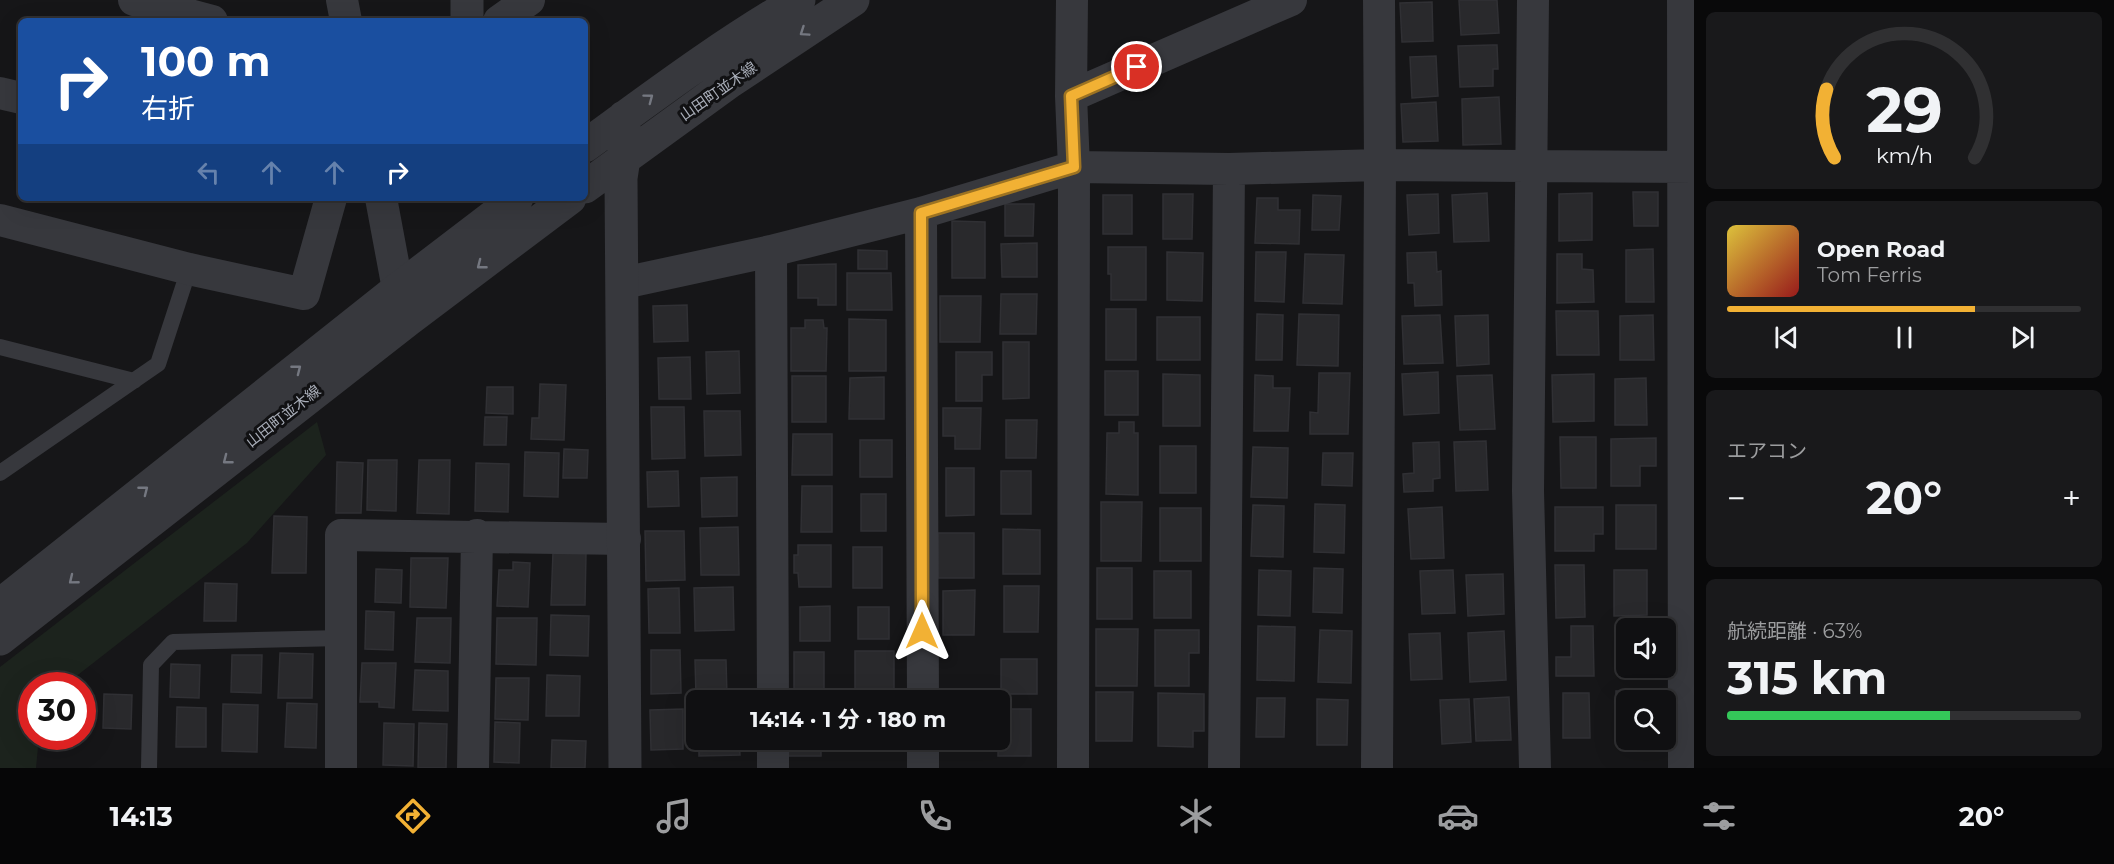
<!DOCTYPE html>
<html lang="ja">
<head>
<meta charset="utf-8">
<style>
  :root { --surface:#101012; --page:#19191b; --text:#f1f3f6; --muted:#9c9d9f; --line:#303032; --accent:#f2b134 }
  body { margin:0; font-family:Montserrat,"Noto Sans JP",sans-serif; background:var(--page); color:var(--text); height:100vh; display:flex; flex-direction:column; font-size:22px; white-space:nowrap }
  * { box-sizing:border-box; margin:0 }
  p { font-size:20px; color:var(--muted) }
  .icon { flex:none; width:33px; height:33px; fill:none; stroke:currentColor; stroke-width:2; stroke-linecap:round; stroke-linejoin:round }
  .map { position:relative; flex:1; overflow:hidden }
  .drawer { display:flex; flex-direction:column; gap:12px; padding:12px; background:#09090a; width:420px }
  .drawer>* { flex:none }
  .hud { position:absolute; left:18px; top:18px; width:570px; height:183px; border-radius:9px; box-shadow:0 6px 24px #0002,0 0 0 2px var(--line); background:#1a4fa0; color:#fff; overflow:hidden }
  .controls { position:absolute; left:1616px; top:618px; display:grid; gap:12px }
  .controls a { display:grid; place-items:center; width:60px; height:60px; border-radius:9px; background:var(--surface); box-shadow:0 6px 24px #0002,0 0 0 2px var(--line); font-size:30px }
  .speed { position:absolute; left:18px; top:672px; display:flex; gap:12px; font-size:30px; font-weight:700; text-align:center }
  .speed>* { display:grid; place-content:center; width:78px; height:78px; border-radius:50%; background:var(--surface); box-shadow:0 6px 24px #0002,0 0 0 2px var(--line); line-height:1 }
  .speed .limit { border:9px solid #d22; background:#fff; color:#111 }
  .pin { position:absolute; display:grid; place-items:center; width:51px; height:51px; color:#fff; margin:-26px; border:3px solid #fff; border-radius:50%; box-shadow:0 2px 6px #0007 }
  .me { position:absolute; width:66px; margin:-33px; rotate:0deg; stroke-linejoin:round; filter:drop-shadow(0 0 4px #0008) }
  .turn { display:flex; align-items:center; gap:21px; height:126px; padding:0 24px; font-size:27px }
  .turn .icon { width:78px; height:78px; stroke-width:2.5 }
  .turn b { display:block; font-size:42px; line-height:51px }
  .lanes { display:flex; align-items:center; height:57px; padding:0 24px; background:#0003; justify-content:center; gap:30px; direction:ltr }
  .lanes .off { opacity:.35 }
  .big { font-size:45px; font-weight:700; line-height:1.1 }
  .drawer .card { flex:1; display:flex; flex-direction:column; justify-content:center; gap:9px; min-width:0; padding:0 21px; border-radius:9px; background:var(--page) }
  .drawer .dial { align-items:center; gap:0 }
  .dial svg { height:156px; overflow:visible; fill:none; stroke:var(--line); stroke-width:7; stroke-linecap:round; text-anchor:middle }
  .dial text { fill:var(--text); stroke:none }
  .song { display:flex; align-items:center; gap:18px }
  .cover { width:72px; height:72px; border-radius:9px; background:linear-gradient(135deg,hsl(50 70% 55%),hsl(0 70% 35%)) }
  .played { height:6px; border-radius:3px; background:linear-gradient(90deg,var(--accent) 70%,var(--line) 70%) }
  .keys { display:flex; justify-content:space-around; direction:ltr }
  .heat { display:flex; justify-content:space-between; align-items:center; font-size:33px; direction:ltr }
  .charge { height:9px; border-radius:4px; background:linear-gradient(90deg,#34c759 63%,var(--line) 0) }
  .trip { position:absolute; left:686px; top:690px; width:324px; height:60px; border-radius:9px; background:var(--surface); box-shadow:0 6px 24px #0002,0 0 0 2px var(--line); font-weight:700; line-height:60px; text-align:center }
  .tabs { display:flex; height:96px; justify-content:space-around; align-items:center; background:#060607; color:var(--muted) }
  .tabs .icon { width:42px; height:42px }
  .tabs .active { color:var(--accent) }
  .tabs b { font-size:27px; color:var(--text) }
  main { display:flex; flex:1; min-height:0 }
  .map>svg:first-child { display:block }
  .green { fill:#1c231d }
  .building { fill:#29292c; stroke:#303034; stroke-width:1.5 }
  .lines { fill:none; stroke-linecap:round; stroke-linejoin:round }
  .service { stroke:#37383d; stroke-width:16 }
  .minor { stroke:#37383d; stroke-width:32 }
  .tertiary { stroke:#37383d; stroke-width:33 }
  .oneway { stroke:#757881 }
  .route-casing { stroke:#9d7322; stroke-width:15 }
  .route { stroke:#f2b134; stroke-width:10 }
  .labels { text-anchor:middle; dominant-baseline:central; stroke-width:6; stroke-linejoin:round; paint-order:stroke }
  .street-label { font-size:15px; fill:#a8adb8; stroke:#111113 }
</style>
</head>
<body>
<main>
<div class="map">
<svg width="1694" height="768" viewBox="0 0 1694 768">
  <rect width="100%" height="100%" fill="#161618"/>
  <!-- green -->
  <path class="green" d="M 317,422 L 326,455 L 247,543 L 65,685 L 32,686 L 32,736 L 39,737 L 36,768 L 0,768 L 0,667 Z"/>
  <!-- building -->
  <path class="building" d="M 1459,0 L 1497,0 L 1499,33 L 1461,35 Z
    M 1432,2 L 1433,41 L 1402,42 L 1400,3 Z
    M 1492,45 L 1497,45 L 1498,69 L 1493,69 L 1493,86 L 1460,87 L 1458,46 Z
    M 1436,56 L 1438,96 L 1412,98 L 1410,57 Z
    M 1499,97 L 1501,144 L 1463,145 L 1462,99 Z
    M 1436,102 L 1438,141 L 1403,142 L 1401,104 Z
    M 1633,192 L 1658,192 L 1658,226 L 1634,226 Z
    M 1487,193 L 1489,241 L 1454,242 L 1452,195 Z
    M 1592,193 L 1592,240 L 1559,241 L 1559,194 Z
    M 1163,194 L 1193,194 L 1192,239 L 1163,239 Z
    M 1438,194 L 1439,233 L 1409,235 L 1407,195 Z
    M 1103,195 L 1132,195 L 1132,234 L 1103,234 Z
    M 1313,195 L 1341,196 L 1339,230 L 1312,230 Z
    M 1257,198 L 1278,198 L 1278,210 L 1300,210 L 1299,244 L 1255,243 Z
    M 1005,204 L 1034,204 L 1033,236 L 1005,236 Z
    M 952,221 L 985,222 L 985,278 L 952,278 Z
    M 1037,243 L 1037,277 L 1002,277 L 1001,244 Z
    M 1108,247 L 1146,247 L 1146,300 L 1111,300 L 1111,274 L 1108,274 Z
    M 1653,249 L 1654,302 L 1626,302 L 1626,250 Z
    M 858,250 L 887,251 L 887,269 L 858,269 Z
    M 1167,252 L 1203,253 L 1202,301 L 1167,300 Z
    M 1256,252 L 1286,252 L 1284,302 L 1255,301 Z
    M 1436,252 L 1437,272 L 1441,271 L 1442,305 L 1415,306 L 1414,283 L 1408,283 L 1407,253 Z
    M 1305,254 L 1344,255 L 1342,304 L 1303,303 Z
    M 1557,254 L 1582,254 L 1582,269 L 1593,270 L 1594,302 L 1557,303 Z
    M 836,264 L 836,305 L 818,305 L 818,298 L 798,298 L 798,265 Z
    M 847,273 L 891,273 L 892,310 L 847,310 Z
    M 1001,294 L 1037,294 L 1036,334 L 1000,334 Z
    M 940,296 L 981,296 L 980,342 L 940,342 Z
    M 687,305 L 688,341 L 654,342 L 653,306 Z
    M 1106,309 L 1136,309 L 1136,360 L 1106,360 Z
    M 1556,311 L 1598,311 L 1599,355 L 1557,355 Z
    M 1257,314 L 1283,315 L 1282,360 L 1256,360 Z
    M 1299,314 L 1339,315 L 1338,366 L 1297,365 Z
    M 1440,315 L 1443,363 L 1404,364 L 1402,316 Z
    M 1488,315 L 1489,364 L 1457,366 L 1455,316 Z
    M 1653,315 L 1654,360 L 1620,360 L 1620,316 Z
    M 1157,317 L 1200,317 L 1200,360 L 1157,360 Z
    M 849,319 L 886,320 L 886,371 L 849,371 Z
    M 805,320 L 823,320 L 824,328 L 827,328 L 826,371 L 791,371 L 791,328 L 805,328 Z
    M 1003,342 L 1029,342 L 1029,398 L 1003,399 Z
    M 739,351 L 740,393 L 707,394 L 706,352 Z
    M 956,352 L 992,352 L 992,375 L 982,375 L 982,401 L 956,401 Z
    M 690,357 L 691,399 L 659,399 L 658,358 Z
    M 1105,371 L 1138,371 L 1138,415 L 1105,415 Z
    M 1438,372 L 1439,413 L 1404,415 L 1402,374 Z
    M 1319,373 L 1350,373 L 1348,434 L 1310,434 L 1310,412 L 1318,413 Z
    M 1163,374 L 1200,375 L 1200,426 L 1163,426 Z
    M 1594,374 L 1594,421 L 1553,422 L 1552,375 Z
    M 1255,375 L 1273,376 L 1273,388 L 1290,388 L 1288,431 L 1254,431 Z
    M 1492,375 L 1495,429 L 1460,430 L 1457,376 Z
    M 792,376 L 826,376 L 826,422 L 792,422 Z
    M 884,377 L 884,419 L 849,419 L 850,378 Z
    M 1646,378 L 1647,425 L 1615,425 L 1615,379 Z
    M 540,384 L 566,385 L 564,440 L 531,439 L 532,418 L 539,418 Z
    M 487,387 L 513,387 L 513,414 L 486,413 Z
    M 651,407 L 684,407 L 685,458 L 652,459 Z
    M 943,408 L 981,408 L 980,449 L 955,449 L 955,436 L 943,436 Z
    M 704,411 L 740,411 L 741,455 L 705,456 Z
    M 485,417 L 507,417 L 506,445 L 484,445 Z
    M 1006,420 L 1037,420 L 1036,458 L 1006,458 Z
    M 1119,422 L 1134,422 L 1134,433 L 1138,433 L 1138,495 L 1106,494 L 1107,433 L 1119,433 Z
    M 793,434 L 832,434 L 832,475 L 792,475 Z
    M 1560,437 L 1596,437 L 1596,488 L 1561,488 Z
    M 1656,438 L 1656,466 L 1640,466 L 1640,486 L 1611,486 L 1611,439 Z
    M 860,440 L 892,440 L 892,477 L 860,477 Z
    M 1486,441 L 1488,490 L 1456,491 L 1454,442 Z
    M 1439,442 L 1440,478 L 1433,479 L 1433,491 L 1404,492 L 1403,474 L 1414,473 L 1413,443 Z
    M 1160,446 L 1196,446 L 1196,493 L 1160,493 Z
    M 1253,447 L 1288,448 L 1287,498 L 1251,497 Z
    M 564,449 L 588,450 L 587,478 L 563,478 Z
    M 525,452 L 559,453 L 558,497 L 524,496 Z
    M 1323,453 L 1353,453 L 1352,486 L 1322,485 Z
    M 368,460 L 397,460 L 396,511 L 367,510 Z
    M 419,460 L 450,460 L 449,514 L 417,513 Z
    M 337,462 L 363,463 L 361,513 L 336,513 Z
    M 476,463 L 509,464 L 508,512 L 475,511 Z
    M 946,468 L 974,468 L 974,515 L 946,516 Z
    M 678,471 L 679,506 L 648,507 L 647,472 Z
    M 1001,471 L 1031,471 L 1031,514 L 1001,514 Z
    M 737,477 L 737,516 L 702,517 L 701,478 Z
    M 802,486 L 832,486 L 832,532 L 801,532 Z
    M 861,494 L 886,494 L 886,531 L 861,531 Z
    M 1101,502 L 1142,502 L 1141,561 L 1101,561 Z
    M 1315,504 L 1345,505 L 1344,553 L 1314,552 Z
    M 1253,505 L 1284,506 L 1283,557 L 1251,556 Z
    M 1616,505 L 1656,505 L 1656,549 L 1616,549 Z
    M 1442,507 L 1444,558 L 1411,559 L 1408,509 Z
    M 1555,507 L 1603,507 L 1603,534 L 1594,534 L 1594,551 L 1555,551 Z
    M 1160,508 L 1201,508 L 1201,561 L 1160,561 Z
    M 274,516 L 307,517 L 306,573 L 272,573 Z
    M 738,527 L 739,575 L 701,575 L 700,528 Z
    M 1003,529 L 1040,530 L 1040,574 L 1003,574 Z
    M 645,531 L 684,531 L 685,580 L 646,581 Z
    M 938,533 L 974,533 L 974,578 L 938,578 Z
    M 798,545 L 831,545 L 831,587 L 799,587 L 798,573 L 794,573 L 794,555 L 798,555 Z
    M 853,547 L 882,547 L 882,588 L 853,588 Z
    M 553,552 L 586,553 L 585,605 L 551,605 Z
    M 411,558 L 448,558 L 446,608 L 410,607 Z
    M 513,562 L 530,563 L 528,607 L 497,606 L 499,570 L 513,570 Z
    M 1555,565 L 1584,565 L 1585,617 L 1556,618 Z
    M 1097,568 L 1132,568 L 1132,619 L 1097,619 Z
    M 1314,568 L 1343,569 L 1342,613 L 1313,612 Z
    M 376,569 L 402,570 L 401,603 L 375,602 Z
    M 1259,570 L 1291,571 L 1290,616 L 1258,615 Z
    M 1453,570 L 1455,613 L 1422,614 L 1420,571 Z
    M 1614,570 L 1647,570 L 1647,615 L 1614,616 Z
    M 1154,571 L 1191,571 L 1191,618 L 1154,618 Z
    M 1503,574 L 1504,614 L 1468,616 L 1466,575 Z
    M 205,583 L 237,584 L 236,621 L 204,621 Z
    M 1004,586 L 1039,586 L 1038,632 L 1004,632 Z
    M 733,587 L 734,630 L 695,631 L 694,588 Z
    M 679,588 L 680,633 L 649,633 L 648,589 Z
    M 975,590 L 974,635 L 943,635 L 943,591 Z
    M 830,606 L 830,641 L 800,641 L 800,607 Z
    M 858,607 L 889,607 L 889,639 L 858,639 Z
    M 366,611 L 394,612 L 393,650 L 365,649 Z
    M 551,615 L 589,616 L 588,656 L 550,655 Z
    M 417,618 L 451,618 L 450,663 L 415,662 Z
    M 497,618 L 537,618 L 536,665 L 496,664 Z
    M 1258,626 L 1295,627 L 1294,681 L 1257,680 Z
    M 1571,626 L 1593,626 L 1594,676 L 1556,676 L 1556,657 L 1571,657 Z
    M 1096,629 L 1138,629 L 1137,686 L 1096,686 Z
    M 1155,630 L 1199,630 L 1199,653 L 1189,653 L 1189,686 L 1155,686 Z
    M 1320,630 L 1352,631 L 1351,683 L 1318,682 Z
    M 1504,631 L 1506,680 L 1470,682 L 1468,633 Z
    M 1440,633 L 1442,679 L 1411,680 L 1409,634 Z
    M 651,650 L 680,650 L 681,693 L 651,694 Z
    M 855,651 L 894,651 L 894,697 L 855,697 Z
    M 794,652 L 824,652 L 824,691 L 794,691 Z
    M 280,653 L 313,654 L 312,698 L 278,698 Z
    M 232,655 L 262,655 L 261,693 L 231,692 Z
    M 1001,659 L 1037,659 L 1037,694 L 1001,694 Z
    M 695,660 L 726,660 L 727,695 L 696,696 Z
    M 362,663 L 396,663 L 394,708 L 379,707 L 379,702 L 360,702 Z
    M 171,664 L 200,665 L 199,698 L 170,697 Z
    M 415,670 L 448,671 L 448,711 L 413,710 Z
    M 547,675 L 580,676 L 579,716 L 546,716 Z
    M 496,678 L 529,678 L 528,720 L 495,719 Z
    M 1616,691 L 1652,691 L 1652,700 L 1626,700 L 1626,740 L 1662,740 L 1662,742 L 1616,743 Z
    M 1096,692 L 1133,692 L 1132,741 L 1096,741 Z
    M 1158,693 L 1204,694 L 1204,731 L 1193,731 L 1193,747 L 1158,746 Z
    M 1563,693 L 1589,693 L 1590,738 L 1563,738 Z
    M 104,694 L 132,695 L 131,729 L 103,728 Z
    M 1509,697 L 1511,740 L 1476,741 L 1474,699 Z
    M 1257,698 L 1285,698 L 1284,737 L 1256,737 Z
    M 1317,699 L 1348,700 L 1347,745 L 1317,745 Z
    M 1469,699 L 1471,742 L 1442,744 L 1440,700 Z
    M 287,703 L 317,704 L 316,748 L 285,747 Z
    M 223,704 L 258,705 L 257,752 L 222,751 Z
    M 177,707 L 206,708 L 206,747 L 176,747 Z
    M 683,709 L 683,749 L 651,750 L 650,710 Z
    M 999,709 L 1031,709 L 1031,756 L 998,756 Z
    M 495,722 L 520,723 L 519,763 L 494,762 Z
    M 384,723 L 414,724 L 413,766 L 383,765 Z
    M 419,723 L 447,724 L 446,768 L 418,768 Z
    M 552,740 L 586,741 L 585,768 L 551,768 Z
    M 699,740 L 739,740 L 740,755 L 699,756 Z
    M 787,740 L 821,740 L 821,756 L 787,756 Z
    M 871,740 L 898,740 L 898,749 L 871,749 Z"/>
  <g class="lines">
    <!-- service -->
    <path class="service" d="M 0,347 L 134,381
      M 0,473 L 158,364 L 189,269
      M 149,768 L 151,665 L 173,642 L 342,638"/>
    <!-- minor -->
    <path class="minor" d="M 134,0 L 212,21
      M 342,0 L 346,21
      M 1072,0 L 1071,96 L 1074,167 L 1073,768
      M 1533,0 L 1528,491 L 1535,768
      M 1683,0 L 1684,768
      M 499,21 L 529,0
      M 0,93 L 21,98
      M 1071,96 L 1291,0
      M 381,198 L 398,289 L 406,311
      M 921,213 L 923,700
      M 0,220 L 189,269 L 304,294 L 331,198
      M 771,251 L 773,700
      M 623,283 L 771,251 L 921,213 L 1074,167 L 1229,169 L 1380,165 L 1694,167
      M 773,740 L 773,768
      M 923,740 L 923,768
      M 341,768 L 341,535 L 625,539
      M 473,768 L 477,535
      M 1224,768 L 1229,169
      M 1377,768 L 1380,165 L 1379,0"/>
    <!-- tertiary -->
    <path class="tertiary" d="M 467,21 L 467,0
      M 624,117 L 624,158 L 621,178 L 625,768
      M 585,146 C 655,95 724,43 799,0
      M 585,187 L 731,81 L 853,0
      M 0,605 L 398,289 L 517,198
      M 0,639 L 408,320 L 570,198"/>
  </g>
  <!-- one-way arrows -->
  <defs><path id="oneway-chevron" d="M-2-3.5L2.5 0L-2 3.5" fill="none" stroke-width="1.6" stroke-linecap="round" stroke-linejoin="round" transform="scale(1.5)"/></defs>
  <g class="oneway">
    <use href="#oneway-chevron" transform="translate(804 32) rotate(146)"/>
    <use href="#oneway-chevron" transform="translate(649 98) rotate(-37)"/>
    <use href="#oneway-chevron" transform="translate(481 265) rotate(142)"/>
    <use href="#oneway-chevron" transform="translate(297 369) rotate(-38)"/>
    <use href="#oneway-chevron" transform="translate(227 460) rotate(142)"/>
    <use href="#oneway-chevron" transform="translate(144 490) rotate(-38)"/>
    <use href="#oneway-chevron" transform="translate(73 580) rotate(141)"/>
  </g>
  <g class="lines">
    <!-- route casing -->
    <g class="route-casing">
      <path id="route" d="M 922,631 L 921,213 L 1074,167 L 1071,96 L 1137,67"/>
    </g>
    <!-- route -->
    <use href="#route" class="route"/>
  </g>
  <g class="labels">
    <!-- street labels -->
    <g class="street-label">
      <text transform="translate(718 91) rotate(-35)">山田町並木線</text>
      <text transform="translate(283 416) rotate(-38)">山田町並木線</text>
    </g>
  </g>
</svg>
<div class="controls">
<a><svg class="icon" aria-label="sound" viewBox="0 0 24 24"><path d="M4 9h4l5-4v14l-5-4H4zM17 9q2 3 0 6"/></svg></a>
<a><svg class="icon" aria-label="search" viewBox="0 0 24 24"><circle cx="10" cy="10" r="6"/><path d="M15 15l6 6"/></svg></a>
</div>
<div class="speed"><div class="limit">30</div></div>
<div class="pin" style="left:1137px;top:67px;background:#d93025"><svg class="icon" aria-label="arrive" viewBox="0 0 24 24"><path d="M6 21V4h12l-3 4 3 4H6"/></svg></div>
<svg class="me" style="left:922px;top:631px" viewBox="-20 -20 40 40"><path d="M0-17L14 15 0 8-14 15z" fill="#f2b134" stroke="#fff" stroke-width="4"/></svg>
<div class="trip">14:14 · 1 分 · 180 m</div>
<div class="hud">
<div class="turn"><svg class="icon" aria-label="right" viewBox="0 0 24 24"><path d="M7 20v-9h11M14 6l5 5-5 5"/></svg><div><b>100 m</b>右折</div></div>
<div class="lanes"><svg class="icon off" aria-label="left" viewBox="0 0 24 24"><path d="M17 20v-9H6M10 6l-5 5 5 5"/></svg><svg class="icon off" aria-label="ahead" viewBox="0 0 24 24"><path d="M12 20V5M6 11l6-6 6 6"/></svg><svg class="icon off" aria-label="ahead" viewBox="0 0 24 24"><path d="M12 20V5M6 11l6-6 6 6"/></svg><svg class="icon" aria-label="right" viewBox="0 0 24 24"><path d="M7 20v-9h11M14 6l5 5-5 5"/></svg></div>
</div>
</div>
<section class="drawer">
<div class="card dial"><svg viewBox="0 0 100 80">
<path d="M14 69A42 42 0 1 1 86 69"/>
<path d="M14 69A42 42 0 0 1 10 34" stroke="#f2b134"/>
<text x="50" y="56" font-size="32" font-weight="700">29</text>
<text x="50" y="72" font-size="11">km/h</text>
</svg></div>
<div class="card">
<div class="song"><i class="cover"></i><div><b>Open Road</b><p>Tom Ferris</p></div></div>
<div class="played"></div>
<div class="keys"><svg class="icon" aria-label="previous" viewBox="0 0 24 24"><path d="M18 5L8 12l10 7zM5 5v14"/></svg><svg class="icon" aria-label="pause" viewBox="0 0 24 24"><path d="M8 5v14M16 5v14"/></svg><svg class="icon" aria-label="next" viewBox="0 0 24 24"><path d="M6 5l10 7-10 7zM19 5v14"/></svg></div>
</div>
<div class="card"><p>エアコン</p>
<div class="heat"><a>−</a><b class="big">20°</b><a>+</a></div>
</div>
<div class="card"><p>航続距離 · 63%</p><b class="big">315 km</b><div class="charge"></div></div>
</section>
</main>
<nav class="tabs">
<b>14:13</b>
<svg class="icon active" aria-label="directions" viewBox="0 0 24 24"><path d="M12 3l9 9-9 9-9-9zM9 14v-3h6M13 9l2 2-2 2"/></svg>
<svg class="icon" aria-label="music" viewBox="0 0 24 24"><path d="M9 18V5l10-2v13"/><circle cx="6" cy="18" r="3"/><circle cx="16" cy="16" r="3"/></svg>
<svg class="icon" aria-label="phone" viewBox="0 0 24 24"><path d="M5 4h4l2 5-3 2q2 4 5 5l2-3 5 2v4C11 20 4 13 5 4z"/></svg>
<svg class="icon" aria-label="climate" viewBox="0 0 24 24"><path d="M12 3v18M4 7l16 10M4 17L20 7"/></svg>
<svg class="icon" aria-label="car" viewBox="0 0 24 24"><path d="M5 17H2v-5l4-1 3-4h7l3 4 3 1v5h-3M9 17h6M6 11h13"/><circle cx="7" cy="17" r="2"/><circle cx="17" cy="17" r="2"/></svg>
<svg class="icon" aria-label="filters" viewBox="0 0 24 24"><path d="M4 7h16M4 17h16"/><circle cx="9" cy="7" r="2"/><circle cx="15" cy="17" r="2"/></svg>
<b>20°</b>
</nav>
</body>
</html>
